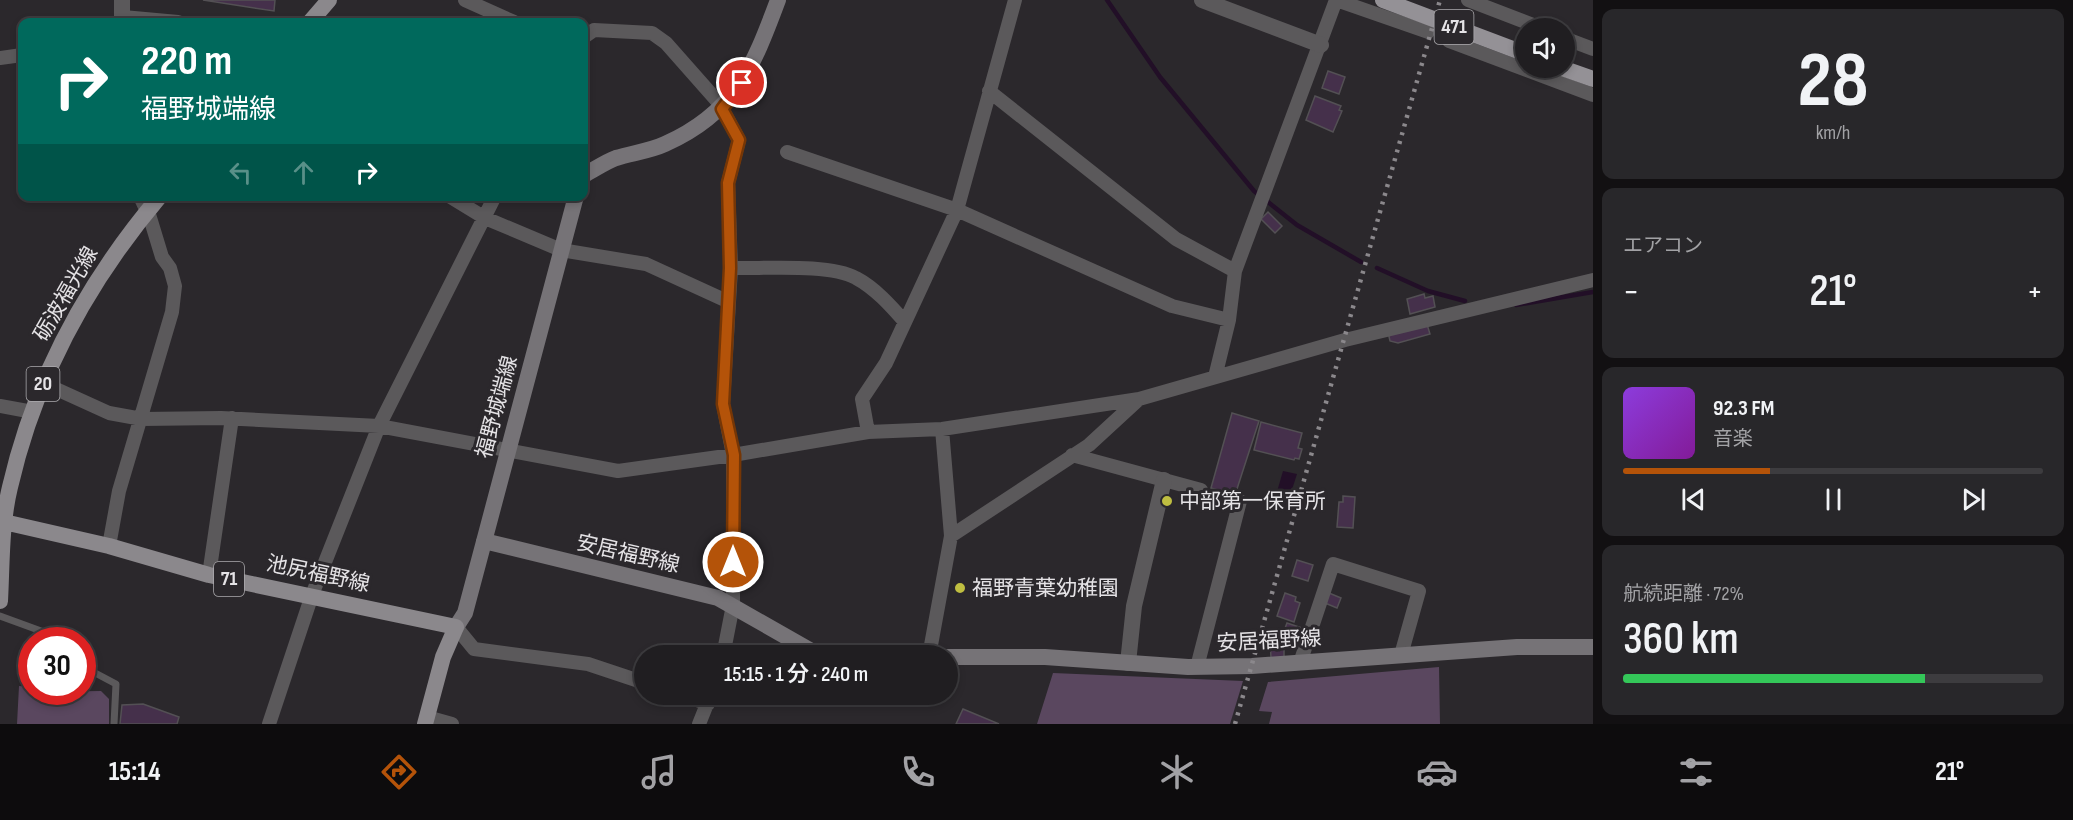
<!DOCTYPE html>
<html lang="ja">
<head>
<meta charset="utf-8">
<style>
  :root { --surface:#201e21; --page:#28272a; --text:#f1f3f6; --muted:#a2a2a5; --line:#3d3c3f; --accent:#b45309 }
  body { margin:0; font-family:"Sofia Sans Condensed","Noto Sans JP",sans-serif; background:var(--page); color:var(--text); height:100vh; display:flex; flex-direction:column; font-size:22px; white-space:nowrap }
  * { box-sizing:border-box; margin:0 }
  p { font-size:20px; color:var(--muted) }
  .icon { flex:none; width:33px; height:33px; fill:none; stroke:currentColor; stroke-width:2; stroke-linecap:round; stroke-linejoin:round }
  .map { position:relative; flex:1; overflow:hidden }
  .sheet { display:flex; flex-direction:column; gap:9px; padding:9px; background:#121012; width:480px }
  .sheet>* { flex:none }
  .top-card { position:absolute; left:18px; top:18px; width:570px; height:183px; border-radius:12px; box-shadow:0 3px 9px #0003,0 0 0 2px var(--line); background:#00695c; color:#fff; overflow:hidden }
  .fabs { position:absolute; left:1515px; top:18px; display:grid; gap:12px }
  .fabs a { display:grid; place-items:center; width:60px; height:60px; border-radius:50%; background:var(--surface); box-shadow:0 3px 9px #0003,0 0 0 2px var(--line); font-size:30px }
  .speed { position:absolute; left:18px; top:627px; display:flex; gap:12px; font-size:30px; font-weight:700; text-align:center }
  .speed>* { display:grid; place-content:center; width:78px; height:78px; border-radius:50%; background:var(--surface); box-shadow:0 3px 9px #0003,0 0 0 2px var(--line); line-height:1 }
  .speed .limit { border:9px solid #d22; background:#fff; color:#111 }
  .pin { position:absolute; display:grid; place-items:center; width:51px; height:51px; color:#fff; margin:-26px; border:3px solid #fff; border-radius:50%; box-shadow:0 2px 6px #0007 }
  .me { position:absolute; width:66px; margin:-33px; rotate:0deg; stroke-linejoin:round; filter:drop-shadow(0 0 4px #0008) }
  .turn { display:flex; align-items:center; gap:21px; height:126px; padding:0 24px; font-size:27px }
  .turn .icon { width:78px; height:78px; stroke-width:2.5 }
  .turn b { display:block; font-size:42px; line-height:51px }
  .lanes { display:flex; align-items:center; height:57px; padding:0 24px; background:#0003; justify-content:center; gap:30px; direction:ltr }
  .lanes .off { opacity:.35 }
  .big { font-size:45px; font-weight:600; line-height:1.1 }
  .sheet .card { flex:1; display:flex; flex-direction:column; justify-content:center; gap:9px; min-width:0; padding:0 21px; border-radius:12px; background:var(--page) }
  .sheet .dial { align-items:center; gap:0 }
  .dial b { font-size:78px; line-height:1 }
  .song { display:flex; align-items:center; gap:18px }
  .cover { width:72px; height:72px; border-radius:9px; background:linear-gradient(135deg,hsl(270 70% 55%),hsl(290 70% 35%)) }
  .played { height:6px; border-radius:3px; background:linear-gradient(90deg,var(--accent) 35%,var(--line) 35%) }
  .keys { display:flex; justify-content:space-around; direction:ltr }
  .heat { display:flex; justify-content:space-between; align-items:center; font-size:33px; direction:ltr }
  .charge { height:9px; border-radius:4px; background:linear-gradient(90deg,#34c759 72%,var(--line) 0) }
  .trip { position:absolute; left:634px; top:645px; width:324px; height:60px; border-radius:30px; background:var(--surface); box-shadow:0 3px 9px #0003,0 0 0 2px var(--line); font-weight:600; line-height:60px; text-align:center }
  .menu { display:flex; height:96px; justify-content:space-around; align-items:center; background:#0d0c0d; color:var(--muted) }
  .menu .icon { width:42px; height:42px }
  .menu .current { color:var(--accent) }
  .menu b { font-size:27px; color:var(--text) }
  main { display:flex; flex:1; min-height:0 }
  .map>svg:first-child { display:block }
  .green { fill:#5a475f }
  .water { fill:#220f27 }
  .lines { fill:none; stroke-linecap:round; stroke-linejoin:round }
  .stream { stroke:#220f27; stroke-width:4.5 }
  .building { fill:#45304b; stroke:#535054; stroke-width:1.5 }
  .service { stroke:#5b595b; stroke-width:7 }
  .minor { stroke:#5b595b; stroke-width:14 }
  .tertiary { stroke:#5b595b; stroke-width:16 }
  .secondary { stroke:#767377; stroke-width:16 }
  .primary { stroke:#8b888c; stroke-width:16 }
  .trunk { stroke:#949196; stroke-width:16 }
  .rail { stroke:#8b888c; stroke-width:4.5; stroke-dasharray:3 6; stroke-linecap:butt }
  .trunk-bridge { stroke:#949196; stroke-width:16 }
  .route-casing { stroke:#753606; stroke-width:15 }
  .route { stroke:#b45309; stroke-width:10 }
  .poi-dot { fill:#bfbe41; stroke:#2b282c; stroke-width:2 }
  .labels { text-anchor:middle; dominant-baseline:central; stroke-width:6; stroke-linejoin:round; paint-order:stroke }
  .shield { fill:#2b282c; stroke:#adabae; stroke-width:1.5 }
  .shield-label { font-size:20px; font-weight:bold; fill:#e5e3e6 }
  .street-label { font-size:21px; fill:#e5e3e6; stroke:#2b282c }
  .poi-label { font-size:21px; fill:#e5e3e6; stroke:#2b282c; text-anchor:start }
</style>
</head>
<body>
<main>
<div class="map">
<svg width="1593" height="724" viewBox="0 0 1593 724">
  <rect width="100%" height="100%" fill="#2b282c"/>
  <!-- green -->
  <path class="green" d="M 1439,667 L 1440,724 L 1269,724 L 1272,712 L 1259,711 L 1268,682 Z
    M 1053,673 L 1243,681 L 1230,724 L 1037,724 Z
    M 19,686 L 31,687 L 32,692 L 101,691 L 109,699 L 109,724 L 17,724 Z"/>
  <!-- water -->
  <path class="water" d="M 1283,471 L 1297,474 L 1287,505 L 1274,502 Z"/>
  <g class="lines">
    <!-- stream -->
    <path class="stream" d="M 1107,0 L 1160,77 L 1254,191 L 1297,225 L 1361,262
      M 1377,268 L 1428,291 L 1465,301
      M 1516,305 L 1593,292"/>
  </g>
  <!-- building -->
  <path class="building" d="M 203,0 L 275,0 L 274,11 Z
    M 1328,71 L 1345,77 L 1339,94 L 1322,88 Z
    M 1315,96 L 1341,106 L 1339,110 L 1342,111 L 1333,132 L 1306,120 Z
    M 1268,212 L 1282,226 L 1275,233 L 1261,219 Z
    M 1424,294 L 1425,298 L 1433,296 L 1435,307 L 1410,314 L 1407,299 Z
    M 1426,321 L 1430,334 L 1398,343 L 1390,341 L 1388,332 Z
    M 1232,413 L 1259,421 L 1235,495 L 1211,488 Z
    M 1261,422 L 1302,433 L 1298,448 L 1302,449 L 1299,459 L 1295,458 L 1294,460 L 1254,450 Z
    M 1343,496 L 1355,497 L 1353,528 L 1337,527 L 1339,502 L 1343,502 Z
    M 1297,560 L 1313,565 L 1308,581 L 1292,576 Z
    M 1285,593 L 1296,597 L 1295,601 L 1300,603 L 1294,622 L 1277,616 Z
    M 1329,593 L 1341,598 L 1337,608 L 1325,603 Z
    M 1287,623 L 1302,628 L 1300,636 L 1284,631 Z
    M 1284,639 L 1284,658 L 1271,658 L 1270,640 Z
    M 143,704 L 179,717 L 177,724 L 120,724 L 122,705 Z
    M 963,709 L 999,724 L 956,724 Z"/>
  <g class="lines">
    <!-- service -->
    <path class="service" d="M 0,616 L 52,635 L 55,640
      M 82,666 L 116,684 L 114,724"/>
    <!-- minor -->
    <path class="minor" d="M 465,0 L 514,22
      M 1336,0 L 1428,32
      M 1468,0 L 1541,28
      M 123,17 L 178,22
      M 584,37 L 594,30 L 652,33 L 666,43 L 719,103 L 739,140 L 728,183 L 731,268 L 723,404 L 733,455 L 733,605 L 723,656
      M 1564,38 L 1593,49
      M 1449,41 L 1593,95
      M 0,58 L 22,55
      M 989,91 L 1176,239 L 1235,271
      M 787,152 L 957,210 L 1172,306 L 1229,320
      M 449,196 L 485,218 L 561,250 L 646,264 L 729,302
      M 731,268 C 763,269 829,263 856,278 C 875,288 891,306 905,322
      M 1215,377 L 1229,320 L 1235,271 L 1336,0
      M 43,383 L 109,413 L 142,419 L 221,418 L 379,426 L 618,471 L 733,455 L 868,432 L 942,429 L 1139,399 L 1345,340 L 1593,280
      M 0,406 L 33,412
      M 868,432 L 862,399 L 886,363 L 957,210 L 1015,0
      M 1072,455 L 1201,490
      M 951,536 L 1089,445 L 1139,399
      M 109,546 L 119,491 L 172,312 L 175,286 L 170,268 L 162,257 L 148,211
      M 209,575 L 232,418
      M 456,627 L 474,649 L 588,664 L 645,683
      M 929,656 L 951,536 L 942,429
      M 1300,663 L 1333,564 L 1419,591 L 1401,655
      M 1197,667 L 1240,501
      M 679,694 L 708,704
      M 427,717 L 452,724
      M 269,724 L 312,595 L 379,426 L 495,196
      M 699,724 L 711,694"/>
    <!-- tertiary -->
    <path class="tertiary" d="M 122,0 L 122,22
      M 1202,0 L 1321,45
      M 141,196 L 148,211
      M 1128,663 L 1134,606 L 1164,480"/>
    <!-- secondary -->
    <path class="secondary" d="M 584,175 C 594,170 605,162 616,158 C 632,153 650,151 665,144 C 735,113 753,67 778,0
      M 484,541 L 718,598 L 820,656
      M 456,627 L 465,613 L 576,196
      M 948,657 L 1045,657 L 1188,667 L 1252,666 L 1517,647 L 1593,647"/>
    <!-- primary -->
    <path class="primary" d="M 310,22 L 329,0
      M 4,522 L 109,546 L 209,575 L 456,627 L 443,657 L 425,724
      M 0,601 C 2,563 1,524 10,487 C 35,378 88,281 160,196"/>
    <!-- trunk -->
    <path class="trunk" d="M 1562,68 L 1593,79"/>
    <!-- rail -->
    <path class="rail" d="M 1235,724 L 1440,0"/>
    <!-- trunk-bridge -->
    <path class="trunk-bridge" d="M 1383,0 L 1526,54"/>
  </g>
  <g class="lines">
    <!-- route casing -->
    <g class="route-casing">
      <path id="route" d="M 733,562 L 734,455 L 723,404 L 730,268 L 728,183 L 739,140 L 722,109 L 742,83"/>
    </g>
    <!-- route -->
    <use href="#route" class="route"/>
  </g>
  <!-- markers -->
  <g class="poi-dot">
    <circle cx="1167" cy="501" r="6"/>
    <circle cx="960" cy="588" r="6"/>
  </g>
  <g class="labels">
    <!-- shield labels -->
    <g class="shield">
      <rect x="1434.5" y="10" width="39" height="34" rx="4.5"/>
      <rect x="26.5" y="367" width="33" height="34" rx="4.5"/>
      <rect x="214" y="562" width="30" height="34" rx="4.5"/>
    </g>
    <g class="shield-label">
      <text x="1454" y="27">471</text>
      <text x="43" y="384">20</text>
      <text x="229" y="579">71</text>
    </g>
    <!-- street labels -->
    <g class="street-label">
      <text transform="translate(66 294) rotate(-60)">砺波福光線</text>
      <text transform="translate(497 407) rotate(-75)">福野城端線</text>
      <text transform="translate(628 554) rotate(13)">安居福野線</text>
      <text transform="translate(318 574) rotate(12)">池尻福野線</text>
      <text transform="translate(1269 641) rotate(-3)">安居福野線</text>
    </g>
    <!-- poi labels -->
    <g class="poi-label">
      <text x="1179" y="501">中部第一保育所</text>
      <text x="972" y="588">福野青葉幼稚園</text>
    </g>
  </g>
</svg>
<div class="fabs">
<a><svg class="icon" aria-label="sound" viewBox="0 0 24 24"><path d="M4 9h4l5-4v14l-5-4H4zM17 9q2 3 0 6"/></svg></a>
</div>
<div class="speed"><div class="limit">30</div></div>
<div class="pin" style="left:742px;top:83px;background:#d93025"><svg class="icon" aria-label="arrive" viewBox="0 0 24 24"><path d="M6 21V4h12l-3 4 3 4H6"/></svg></div>
<svg class="me" style="left:733px;top:562px" viewBox="-20 -20 40 40"><circle r="17" fill="#b45309" stroke="#fff" stroke-width="3"/><path d="M0-11L8 9 0 5-8 9z" fill="#fff"/></svg>
<div class="trip">15:15 · 1 分 · 240 m</div>
<div class="top-card">
<div class="turn"><svg class="icon" aria-label="right" viewBox="0 0 24 24"><path d="M7 20v-9h11M14 6l5 5-5 5"/></svg><div><b>220 m</b>福野城端線</div></div>
<div class="lanes"><svg class="icon off" aria-label="left" viewBox="0 0 24 24"><path d="M17 20v-9H6M10 6l-5 5 5 5"/></svg><svg class="icon off" aria-label="ahead" viewBox="0 0 24 24"><path d="M12 20V5M6 11l6-6 6 6"/></svg><svg class="icon" aria-label="right" viewBox="0 0 24 24"><path d="M7 20v-9h11M14 6l5 5-5 5"/></svg></div>
</div>
</div>
<section class="sheet">
<div class="card dial"><b>28</b><p>km/h</p></div>
<div class="card"><p>エアコン</p>
<div class="heat"><a>−</a><b class="big">21°</b><a>+</a></div>
</div>
<div class="card">
<div class="song"><i class="cover"></i><div><b>92.3 FM</b><p>音楽</p></div></div>
<div class="played"></div>
<div class="keys"><svg class="icon" aria-label="previous" viewBox="0 0 24 24"><path d="M18 5L8 12l10 7zM5 5v14"/></svg><svg class="icon" aria-label="pause" viewBox="0 0 24 24"><path d="M8 5v14M16 5v14"/></svg><svg class="icon" aria-label="next" viewBox="0 0 24 24"><path d="M6 5l10 7-10 7zM19 5v14"/></svg></div>
</div>
<div class="card"><p>航続距離 · 72%</p><b class="big">360 km</b><div class="charge"></div></div>
</section>
</main>
<nav class="menu">
<b>15:14</b>
<svg class="icon current" aria-label="directions" viewBox="0 0 24 24"><path d="M12 3l9 9-9 9-9-9zM9 14v-3h6M13 9l2 2-2 2"/></svg>
<svg class="icon" aria-label="music" viewBox="0 0 24 24"><path d="M9 18V5l10-2v13"/><circle cx="6" cy="18" r="3"/><circle cx="16" cy="16" r="3"/></svg>
<svg class="icon" aria-label="phone" viewBox="0 0 24 24"><path d="M5 4h4l2 5-3 2q2 4 5 5l2-3 5 2v4C11 20 4 13 5 4z"/></svg>
<svg class="icon" aria-label="climate" viewBox="0 0 24 24"><path d="M12 3v18M4 7l16 10M4 17L20 7"/></svg>
<svg class="icon" aria-label="car" viewBox="0 0 24 24"><path d="M5 17H2v-5l4-1 3-4h7l3 4 3 1v5h-3M9 17h6M6 11h13"/><circle cx="7" cy="17" r="2"/><circle cx="17" cy="17" r="2"/></svg>
<svg class="icon" aria-label="filters" viewBox="0 0 24 24"><path d="M4 7h16M4 17h16"/><circle cx="9" cy="7" r="2"/><circle cx="15" cy="17" r="2"/></svg>
<b>21°</b>
</nav>
</body>
</html>
